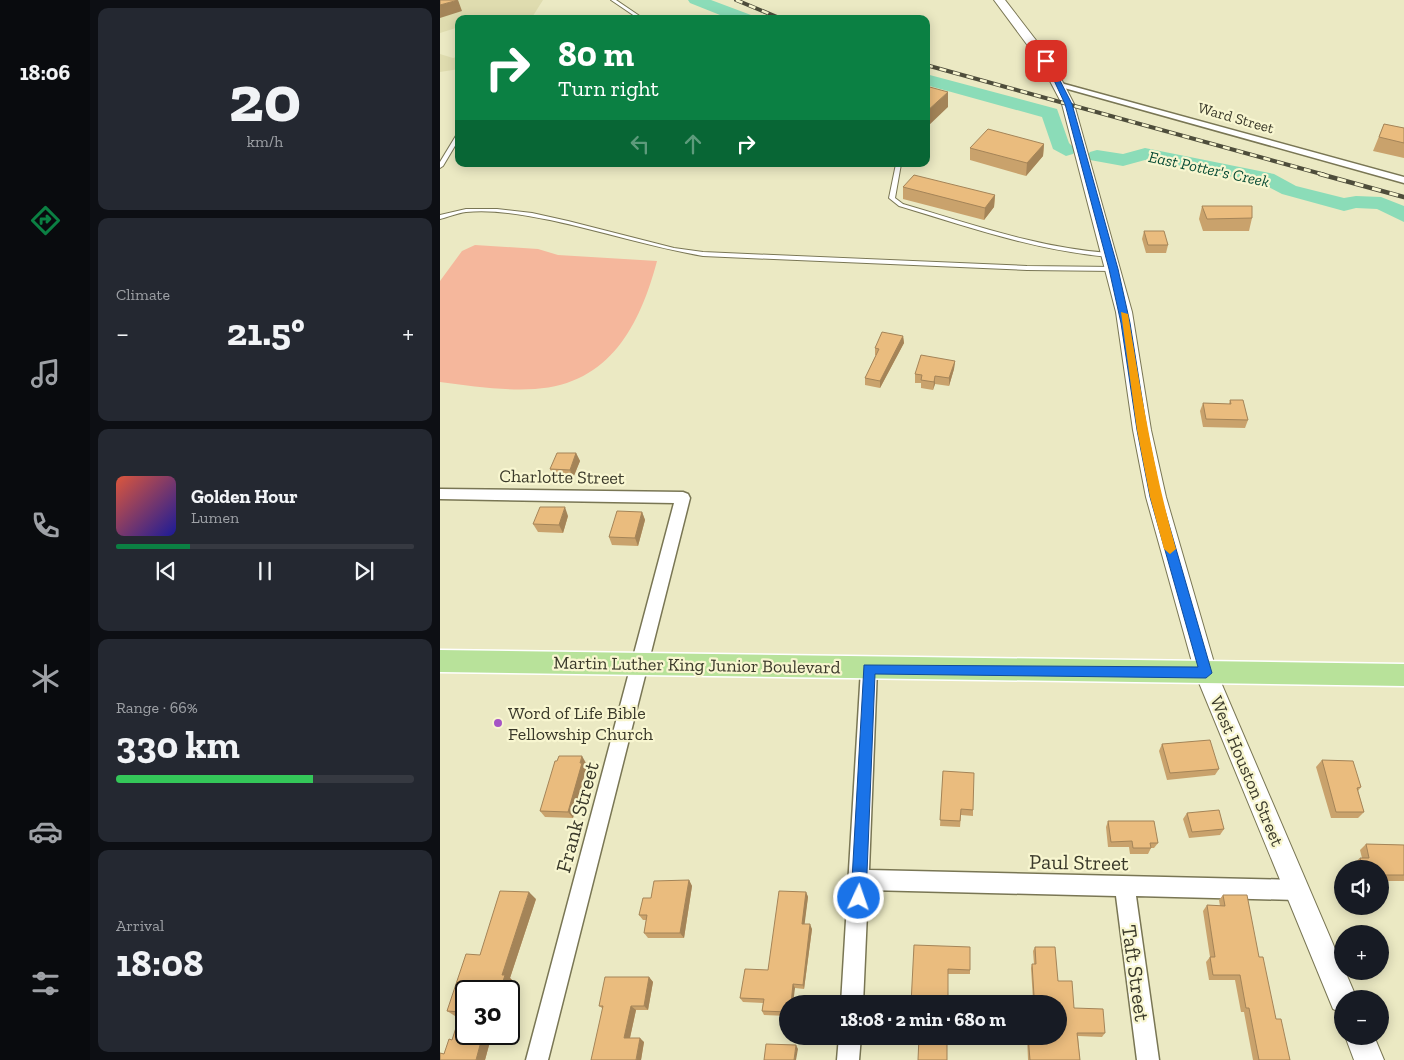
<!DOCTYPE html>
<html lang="en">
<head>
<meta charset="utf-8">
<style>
  :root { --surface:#171b24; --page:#242831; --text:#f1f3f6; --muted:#9ea1a6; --line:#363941; --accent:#0b8043 }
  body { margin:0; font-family:"Zilla Slab",serif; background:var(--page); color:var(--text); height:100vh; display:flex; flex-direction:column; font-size:19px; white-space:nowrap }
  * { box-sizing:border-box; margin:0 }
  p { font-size:16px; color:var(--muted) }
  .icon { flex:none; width:28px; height:28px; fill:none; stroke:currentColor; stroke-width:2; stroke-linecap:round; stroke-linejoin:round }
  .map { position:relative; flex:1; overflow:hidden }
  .panel { display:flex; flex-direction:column; gap:8px; padding:8px; background:#0d0f14; width:350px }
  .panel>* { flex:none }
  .hud { position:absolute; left:15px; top:15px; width:475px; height:152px; border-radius:10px; box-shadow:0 2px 12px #0003; background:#0b8043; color:#fff; overflow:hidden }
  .tools { position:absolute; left:894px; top:860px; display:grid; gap:10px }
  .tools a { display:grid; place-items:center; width:55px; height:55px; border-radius:50%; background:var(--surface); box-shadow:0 2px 12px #0003; font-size:25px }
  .speed { position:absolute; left:15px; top:980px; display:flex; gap:10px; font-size:25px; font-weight:700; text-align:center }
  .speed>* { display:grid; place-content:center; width:65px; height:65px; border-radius:50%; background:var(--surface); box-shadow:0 2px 12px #0003; line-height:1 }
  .speed .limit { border:2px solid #111; border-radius:8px; background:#fff; color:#111 }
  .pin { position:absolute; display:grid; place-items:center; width:42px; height:42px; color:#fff; margin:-21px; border-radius:10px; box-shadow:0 2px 8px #0006 }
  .me { position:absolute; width:55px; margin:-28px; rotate:3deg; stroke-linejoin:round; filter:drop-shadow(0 0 4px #0008) }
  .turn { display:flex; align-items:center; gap:18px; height:105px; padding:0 20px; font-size:22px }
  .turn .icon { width:65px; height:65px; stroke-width:2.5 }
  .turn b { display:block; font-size:35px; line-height:42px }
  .lanes { display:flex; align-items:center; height:48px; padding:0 20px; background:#0003; justify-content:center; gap:25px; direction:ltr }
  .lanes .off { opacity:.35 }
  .big { font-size:38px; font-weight:700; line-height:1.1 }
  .panel .widget { flex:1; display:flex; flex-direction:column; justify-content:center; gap:8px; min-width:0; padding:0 18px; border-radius:10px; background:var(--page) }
  .panel .dial { align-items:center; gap:0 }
  .dial b { font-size:65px; line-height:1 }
  .song { display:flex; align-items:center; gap:15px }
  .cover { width:60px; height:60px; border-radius:8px; background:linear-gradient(135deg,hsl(10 70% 55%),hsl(240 70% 35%)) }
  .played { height:5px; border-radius:2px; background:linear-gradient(90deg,var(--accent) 25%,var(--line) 25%) }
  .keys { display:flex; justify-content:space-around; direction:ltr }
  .heat { display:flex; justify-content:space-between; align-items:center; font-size:28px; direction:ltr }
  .charge { height:8px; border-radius:4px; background:linear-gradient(90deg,#34c759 66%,var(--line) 0) }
  .trip { position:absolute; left:339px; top:995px; width:288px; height:50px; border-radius:25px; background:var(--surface); box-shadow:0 2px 12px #0003; font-weight:700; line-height:50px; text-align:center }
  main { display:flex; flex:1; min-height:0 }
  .tabs { display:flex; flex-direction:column; width:90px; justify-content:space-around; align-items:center; background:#090b0e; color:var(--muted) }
  .tabs .icon { width:35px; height:35px }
  .tabs .on { color:var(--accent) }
  .tabs b { font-size:22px; color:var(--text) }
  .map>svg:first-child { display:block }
  .built { fill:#dfdcaf }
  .green { fill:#f5b79c }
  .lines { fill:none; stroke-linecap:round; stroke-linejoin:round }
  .river { fill:#8bdcb8; fill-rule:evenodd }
  .lane-casing { stroke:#797654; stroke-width:2 }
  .street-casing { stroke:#797654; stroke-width:3 }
  .secondary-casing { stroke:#797654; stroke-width:2 }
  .primary-casing { stroke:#fff; stroke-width:3 }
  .lane { fill:#fff; fill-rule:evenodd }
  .street { fill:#fff; fill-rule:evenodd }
  .secondary { fill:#fff; fill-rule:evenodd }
  .primary { fill:#b8e29a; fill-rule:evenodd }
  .rail-far1-casing { stroke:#4e4d3b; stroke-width:4 }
  .rail-casing { stroke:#4e4d3b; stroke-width:4.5 }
  .rail-far1 { stroke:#f8f6d0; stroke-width:2.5; stroke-dasharray:7; stroke-linecap:butt }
  .rail { stroke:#f8f6d0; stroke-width:3; stroke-dasharray:9; stroke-linecap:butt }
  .wall { fill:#c9a26c }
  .shaded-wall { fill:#a48458 }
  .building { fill:#eabc7e; stroke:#a48458 }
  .route { fill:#1a73e8; stroke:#114b97 }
  .slow { fill:#f59e0b }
  .poi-dot { fill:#a554c5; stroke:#f8f6d0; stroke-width:2 }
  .labels { text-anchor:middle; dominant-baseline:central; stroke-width:4.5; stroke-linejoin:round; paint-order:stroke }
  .far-street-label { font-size:15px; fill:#3a392a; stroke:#f8f6d0 }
  .far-water-label { font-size:16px; font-style:italic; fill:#084c35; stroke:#f8f6d0 }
  .street-label { font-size:18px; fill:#3a392a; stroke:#f8f6d0 }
  .poi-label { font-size:18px; fill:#3a392a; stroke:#f8f6d0; text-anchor:start }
  .near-street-label { font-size:21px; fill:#3a392a; stroke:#f8f6d0 }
</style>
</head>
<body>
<main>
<nav class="tabs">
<b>18:06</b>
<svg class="icon on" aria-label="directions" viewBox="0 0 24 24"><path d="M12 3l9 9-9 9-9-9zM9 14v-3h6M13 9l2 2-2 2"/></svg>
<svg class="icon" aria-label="music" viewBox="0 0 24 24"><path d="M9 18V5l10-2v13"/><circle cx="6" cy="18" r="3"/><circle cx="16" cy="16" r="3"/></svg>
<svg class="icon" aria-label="phone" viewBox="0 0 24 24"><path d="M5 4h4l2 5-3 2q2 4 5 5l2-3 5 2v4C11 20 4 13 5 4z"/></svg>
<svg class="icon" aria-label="climate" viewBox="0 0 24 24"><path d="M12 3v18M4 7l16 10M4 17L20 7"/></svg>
<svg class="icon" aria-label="car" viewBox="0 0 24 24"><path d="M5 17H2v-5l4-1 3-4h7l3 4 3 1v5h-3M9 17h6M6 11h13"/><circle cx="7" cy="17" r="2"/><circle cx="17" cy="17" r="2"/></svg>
<svg class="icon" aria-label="filters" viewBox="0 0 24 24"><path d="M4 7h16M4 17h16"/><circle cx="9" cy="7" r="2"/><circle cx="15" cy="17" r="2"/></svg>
</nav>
<section class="panel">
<div class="widget dial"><b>20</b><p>km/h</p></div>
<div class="widget"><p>Climate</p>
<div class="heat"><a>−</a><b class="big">21.5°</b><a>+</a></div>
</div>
<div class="widget">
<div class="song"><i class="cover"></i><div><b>Golden Hour</b><p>Lumen</p></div></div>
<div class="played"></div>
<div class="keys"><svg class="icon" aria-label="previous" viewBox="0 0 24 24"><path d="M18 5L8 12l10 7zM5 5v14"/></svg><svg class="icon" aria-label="pause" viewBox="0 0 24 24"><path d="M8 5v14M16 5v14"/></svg><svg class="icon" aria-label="next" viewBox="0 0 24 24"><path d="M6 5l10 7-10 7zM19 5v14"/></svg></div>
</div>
<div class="widget"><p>Range · 66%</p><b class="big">330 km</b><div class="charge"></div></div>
<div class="widget"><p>Arrival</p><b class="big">18:08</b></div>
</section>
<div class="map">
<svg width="964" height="1060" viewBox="0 0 964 1060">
  <rect width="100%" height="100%" fill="#ebe9c3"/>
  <!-- built -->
  <path class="built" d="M 0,0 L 103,0 L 91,19 L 19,19 L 19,27 L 0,33 Z
    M 0,54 L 13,58 L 19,56 L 19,69 L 0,72 Z"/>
  <!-- green -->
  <path class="green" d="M 35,245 L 98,249 L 118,255 L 217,261 C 200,325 170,384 95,389 C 64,391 31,386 0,382 L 0,281 L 22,251 Z"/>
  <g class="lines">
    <!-- river -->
    <path class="river" d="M 248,0 L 271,0 L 311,15 L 313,19 L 290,19 L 250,3 Z
      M 486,74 L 617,109 L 629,143 L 636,150 L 633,154 L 626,156 L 613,149 L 602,117 L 486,85 Z
      M 705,148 L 834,174 L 856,186 L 904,198 L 916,196 L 941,197 L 964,206 L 964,222 L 937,209 L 916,208 L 904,211 L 842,194 L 821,183 L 749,168 L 705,160 L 683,166 L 650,160 L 647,156 L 650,152 L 657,150 L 683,154 Z"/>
    <!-- lane casing -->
    <g class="lane-casing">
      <path id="lane" d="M 171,0 L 176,0 L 204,19 L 199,19 Z
        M 17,134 L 19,134 L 19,139 L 3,166 L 0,168 L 0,162 Z
        M 456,164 L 461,164 L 455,198 L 463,204 C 531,224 598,248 670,253 L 673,255 L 670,257 C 597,251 529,227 459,206 L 449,198 Z
        M 26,209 L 57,209 L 92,213 L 128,221 L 234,248 L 263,252 L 587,266 L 674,267 L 677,269 L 674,271 L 587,270 L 263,256 C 211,247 161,231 110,220 C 84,215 53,209 26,212 C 17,213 8,217 0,219 L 0,215 Z"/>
    </g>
    <!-- street casing -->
    <g class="street-casing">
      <path id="street" d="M 617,82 L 964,177 L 964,183 L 617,86 Z
        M 0,489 L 243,492 L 248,494 L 250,498 L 108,1060 L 86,1060 L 234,503 L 0,499 Z
        M 429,662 L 435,664 L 437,669 L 429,870 L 857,880 L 864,883 L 867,890 L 864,897 L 857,900 L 696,896 L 719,1060 L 697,1060 L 676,896 L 428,890 L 423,1004 L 401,1004 L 421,669 L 423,664 Z
        M 399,1036 L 421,1036 L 419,1060 L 397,1060 Z"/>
    </g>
    <!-- secondary casing -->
    <g class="secondary-casing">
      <path id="secondary" d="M 554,0 L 565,0 L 612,61 L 634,104 L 692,312 L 711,430 L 726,497 L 777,673 L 902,965 L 902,971 L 905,971 L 917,999 L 902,999 L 902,1013 L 893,1009 L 755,673 L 706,497 L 693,430 L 676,312 L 622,104 L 600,62 Z
        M 905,1036 L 934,1036 L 944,1060 L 914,1060 Z"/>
    </g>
    <!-- primary casing -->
    <g class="primary-casing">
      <path id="primary" d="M 0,650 L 964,664 L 964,686 L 0,672 Z"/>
    </g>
    <!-- lane -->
    <use href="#lane" class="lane"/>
    <!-- street -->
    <use href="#street" class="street"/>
    <!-- secondary -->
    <use href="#secondary" class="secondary"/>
    <!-- primary -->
    <use href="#primary" class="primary"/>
    <!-- rail-far1 casing -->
    <g class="rail-far1-casing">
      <path id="rail-far1" d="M 296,0 L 342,19
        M 486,65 L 885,175"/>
    </g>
    <!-- rail casing -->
    <g class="rail-casing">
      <path id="rail" d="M 880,174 L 964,197"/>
    </g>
    <!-- rail-far1 -->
    <use href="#rail-far1" class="rail-far1"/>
    <!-- rail -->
    <use href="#rail" class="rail"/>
  </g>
  <!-- wall -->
  <path class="wall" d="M 944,124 L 964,128 L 964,158 L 933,151 Z
    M 604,144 L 603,156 L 586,176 L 530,160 L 530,148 Z
    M 463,187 L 555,195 L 554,207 L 544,220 L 463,199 Z
    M 762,206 L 812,218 L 809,231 L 763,231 L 759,219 Z
    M 704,231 L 728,245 L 726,253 L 706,253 L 702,239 Z
    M 463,336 L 464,343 L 440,388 L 425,385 L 425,378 L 436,355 L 435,355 L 435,348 Z
    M 515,361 L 514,369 L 509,386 L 495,384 L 493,390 L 481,388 L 481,383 L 475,383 L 475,374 Z
    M 790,400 L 808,420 L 805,428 L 763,427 L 760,411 L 763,403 L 789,404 Z
    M 136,453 L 140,461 L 133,478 L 114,477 L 110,469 Z
    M 202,512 L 205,520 L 198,546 L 172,545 L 169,537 Z
    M 128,516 L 123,533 L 98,532 L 93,524 Z
    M 722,744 L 779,769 L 775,775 L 727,780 L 719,751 Z
    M 882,760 L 921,787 L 918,791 L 924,812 L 918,818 L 891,818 L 876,767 Z
    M 146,763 L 145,767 L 146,769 L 133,818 L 105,817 L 100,811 Z
    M 503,771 L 533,810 L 533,816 L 521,815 L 520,827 L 500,826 Z
    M 747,813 L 784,829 L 780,835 L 749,838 L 743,819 Z
    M 668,821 L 718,843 L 714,848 L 711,848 L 708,854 L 690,854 L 689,847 L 668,847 L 666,827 Z
    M 926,844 L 964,845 L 964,881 L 940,881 L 940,869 L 915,869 L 914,863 L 920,858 L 922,858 L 920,850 Z
    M 249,880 L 252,886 L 244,938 L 208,938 L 204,933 L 206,920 L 203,920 L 199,915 L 211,898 Z
    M 366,892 L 368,897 L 364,924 L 372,929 L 364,989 L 355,988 L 348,1004 L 348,1016 L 324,1015 L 322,1011 L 323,1003 L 303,1002 L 300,998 L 328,970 Z
    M 783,895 L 819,957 L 836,1019 L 850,1060 L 813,1060 L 804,1012 L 801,1012 L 795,980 L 769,980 L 766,962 L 770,957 L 763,911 L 767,905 L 780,906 L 779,900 Z
    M 96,899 L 70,978 L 72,980 L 26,991 L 26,1034 L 52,1034 L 45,1060 L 0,1060 L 12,1040 L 20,1016 L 15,1016 L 7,1011 L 40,955 Z
    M 474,945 L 530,970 L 530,974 L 508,974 Z
    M 595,947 L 618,981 L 634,1008 L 665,1033 L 662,1037 L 638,1036 L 640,1060 L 588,1060 L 587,1036 L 618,1036 L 618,1004 L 603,1004 L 603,1001 L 593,1000 L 591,968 L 592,964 L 594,964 L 593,951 Z
    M 209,977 L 213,982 L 208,1010 L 196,1010 L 190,1038 L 204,1042 L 201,1060 L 162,1008 L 159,1006 Z
    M 469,1036 L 507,1036 L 479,1041 L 469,1041 Z"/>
  <!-- shaded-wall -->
  <path class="shaded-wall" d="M 18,0 L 22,11 L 0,18 L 0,5 Z
    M 508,92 L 508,107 L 486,128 L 486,112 Z
    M 604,144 L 603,156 L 586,176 L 587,163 Z
    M 555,195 L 554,207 L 544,220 L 545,208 Z
    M 463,336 L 464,343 L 440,388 L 440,381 Z
    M 515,361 L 514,369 L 509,386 L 509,378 Z
    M 495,376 L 495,384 L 493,390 L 494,382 Z
    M 136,453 L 140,461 L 133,478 L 130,470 Z
    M 125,507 L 128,516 L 123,533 L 119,525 Z
    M 202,512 L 205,520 L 198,546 L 195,538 Z
    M 142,756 L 146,763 L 145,767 L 146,769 L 133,818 L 128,812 Z
    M 249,880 L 252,886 L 244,938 L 240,933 Z
    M 89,892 L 96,899 L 70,978 L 72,980 L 69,992 L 69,991 L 60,991 L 62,975 Z
    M 366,892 L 368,897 L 364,929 L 362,924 Z
    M 370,924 L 372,929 L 364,989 L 363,985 Z
    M 209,977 L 213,982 L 208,1010 L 204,1006 Z
    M 353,984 L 355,988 L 353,1004 L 351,1004 Z
    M 191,1006 L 196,1010 L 189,1042 L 184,1038 Z
    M 43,1034 L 52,1034 L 45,1060 L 36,1060 Z
    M 200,1038 L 204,1042 L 201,1060 L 196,1060 Z
    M 356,1045 L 358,1049 L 356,1060 L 354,1060 Z"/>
  <!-- building -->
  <path class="building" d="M 0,0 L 18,0 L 0,5 Z
    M 486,86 L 508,92 L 486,112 Z
    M 944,124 L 964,128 L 964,143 L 939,137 Z
    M 548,129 L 604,144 L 587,163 L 530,148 Z
    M 474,175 L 555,195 L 545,208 L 463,187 Z
    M 762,206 L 812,206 L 812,218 L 767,219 Z
    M 704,231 L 724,231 L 728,245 L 708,245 Z
    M 442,332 L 463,336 L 440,381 L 425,378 L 439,349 L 435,348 Z
    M 481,355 L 515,361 L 509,378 L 495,376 L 494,382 L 481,380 L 482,375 L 475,374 Z
    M 790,400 L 803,400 L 808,420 L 766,419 L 763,403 L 791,404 Z
    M 117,453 L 136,453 L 130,470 L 110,469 Z
    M 100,507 L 125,507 L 119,525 L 93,524 Z
    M 177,511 L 202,512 L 195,538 L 169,537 Z
    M 770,740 L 779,769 L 730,773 L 722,744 Z
    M 119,756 L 142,756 L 140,763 L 142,763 L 128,812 L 100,811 L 115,761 L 117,761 Z
    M 882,760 L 913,761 L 921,787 L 917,788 L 924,812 L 896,812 Z
    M 503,771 L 534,773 L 533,810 L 521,809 L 520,821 L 500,820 Z
    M 779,810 L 784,829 L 752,832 L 747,813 Z
    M 668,821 L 714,821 L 718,843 L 710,843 L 711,848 L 693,848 L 692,841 L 671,842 Z
    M 926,844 L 964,845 L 964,875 L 940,875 L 940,869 L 923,869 L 920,858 L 929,858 Z
    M 249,880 L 240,933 L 204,933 L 207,915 L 199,915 L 203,898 L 211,898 L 214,881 Z
    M 60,891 L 89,892 L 62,975 L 65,975 L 60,991 L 26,991 L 26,1034 L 43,1034 L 36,1060 L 0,1060 L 0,1053 L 4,1054 L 9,1039 L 12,1040 L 21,1012 L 7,1011 L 26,954 L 40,955 Z
    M 339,891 L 366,892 L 362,924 L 370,924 L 363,985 L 353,984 L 351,1004 L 348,1004 L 348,1012 L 322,1011 L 324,999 L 300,998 L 305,969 L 328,970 Z
    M 783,895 L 807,895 L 819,957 L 823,957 L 836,1019 L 841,1019 L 850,1060 L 819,1060 L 809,1008 L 806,1008 L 800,975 L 773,975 L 770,957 L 775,957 L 767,905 L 785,906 Z
    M 474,945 L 530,947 L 530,970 L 508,969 L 508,1004 L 471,1004 Z
    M 595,947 L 615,947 L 618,981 L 632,981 L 634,1008 L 663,1009 L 665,1033 L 637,1033 L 640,1060 L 590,1060 L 588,1036 L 618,1036 L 618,1004 L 605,1004 L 605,997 L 594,996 L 592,964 L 596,964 Z
    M 165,977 L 209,977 L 204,1006 L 191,1006 L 184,1038 L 200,1038 L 196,1060 L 151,1060 L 163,1006 L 159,1006 Z
    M 469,1036 L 507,1036 L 507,1060 L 478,1060 L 479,1037 Z
    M 326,1044 L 356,1045 L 354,1060 L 324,1060 Z"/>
  <!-- route -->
  <path class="route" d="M 604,59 L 610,61 L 632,104 L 678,269 L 690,323 L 707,430 L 721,497 L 772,673 L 766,678 L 435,674 L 426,898 L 424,903 L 419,905 L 413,903 L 411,898 L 424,665 L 758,667 L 710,497 L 697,430 L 681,323 L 669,269 L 625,104 Z"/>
  <!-- slow -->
  <path class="slow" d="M 681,312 L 688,314 C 701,393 714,472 736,549 L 730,554 L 724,549 L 710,497 L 697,430 Z"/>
  <!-- markers -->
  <circle class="poi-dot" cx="58" cy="723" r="5"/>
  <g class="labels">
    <!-- far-street labels -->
    <g class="far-street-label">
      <text transform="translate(796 118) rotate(16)">Ward Street</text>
    </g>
    <!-- far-water labels -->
    <g class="far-water-label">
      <text transform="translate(769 169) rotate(12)">East Potter's Creek</text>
    </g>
    <!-- street labels -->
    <g class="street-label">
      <text transform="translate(122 477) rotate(1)">Charlotte Street</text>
      <text transform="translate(257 665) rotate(1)">Martin Luther King Junior Boulevard</text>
      <text transform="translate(807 771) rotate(67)">West Houston Street</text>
    </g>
    <!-- poi labels -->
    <g class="poi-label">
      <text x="68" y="713">Word of Life Bible<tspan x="68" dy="21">Fellowship Church</tspan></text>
    </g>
    <!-- near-street labels -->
    <g class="near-street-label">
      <text transform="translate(137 817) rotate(-75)">Frank Street</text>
      <text transform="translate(639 862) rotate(1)">Paul Street</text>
      <text transform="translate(696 973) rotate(82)">Taft Street</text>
    </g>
  </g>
</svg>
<div class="tools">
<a><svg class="icon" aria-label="sound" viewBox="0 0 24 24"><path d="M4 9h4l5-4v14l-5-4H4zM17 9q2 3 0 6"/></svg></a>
<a>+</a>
<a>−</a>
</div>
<div class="speed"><div class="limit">30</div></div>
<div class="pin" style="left:606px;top:61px;background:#d93025"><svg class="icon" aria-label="arrive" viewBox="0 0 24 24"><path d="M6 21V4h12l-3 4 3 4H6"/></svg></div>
<svg class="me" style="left:419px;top:898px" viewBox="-20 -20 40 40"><circle r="17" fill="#1a73e8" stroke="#fff" stroke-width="3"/><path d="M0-11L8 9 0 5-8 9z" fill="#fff"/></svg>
<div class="trip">18:08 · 2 min · 680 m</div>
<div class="hud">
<div class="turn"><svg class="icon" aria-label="right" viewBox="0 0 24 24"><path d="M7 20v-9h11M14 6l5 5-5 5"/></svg><div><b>80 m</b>Turn right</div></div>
<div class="lanes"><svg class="icon off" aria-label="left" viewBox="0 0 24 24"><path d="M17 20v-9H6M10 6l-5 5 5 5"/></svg><svg class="icon off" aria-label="ahead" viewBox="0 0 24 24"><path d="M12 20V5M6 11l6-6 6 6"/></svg><svg class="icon" aria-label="right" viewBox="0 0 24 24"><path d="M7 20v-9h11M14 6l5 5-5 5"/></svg></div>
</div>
</div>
</main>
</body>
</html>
